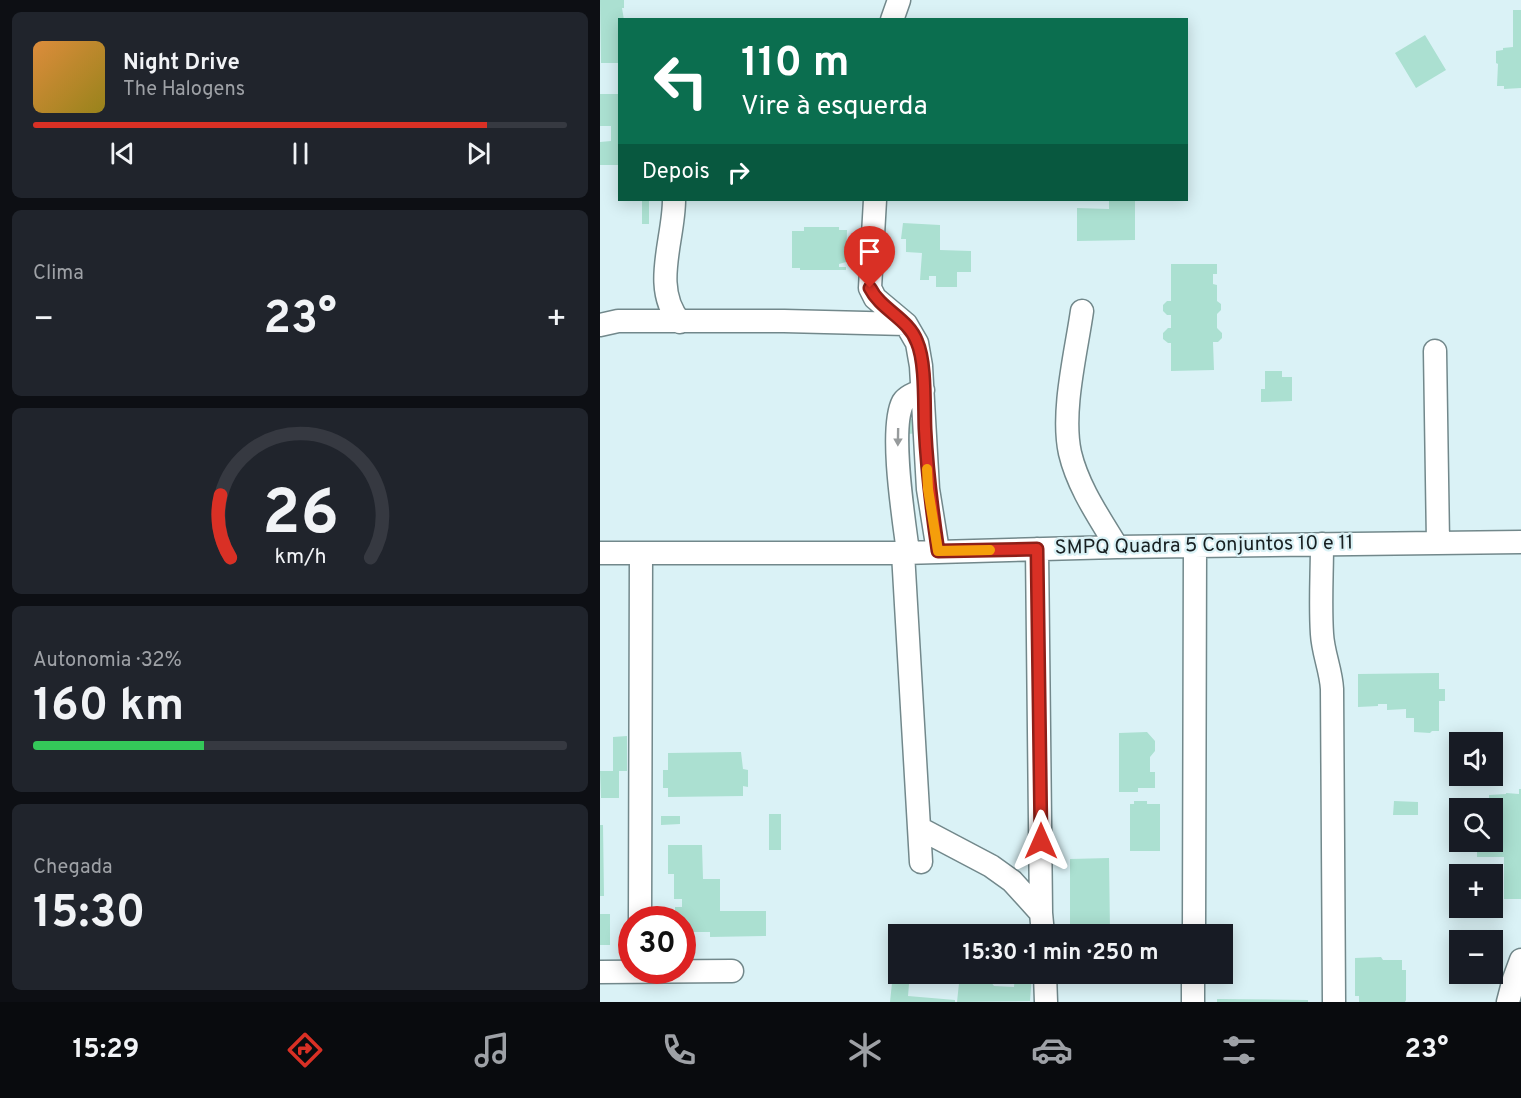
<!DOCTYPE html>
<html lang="pt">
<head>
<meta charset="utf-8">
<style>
  :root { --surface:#171b24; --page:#20242c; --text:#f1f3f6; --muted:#9ea1a6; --line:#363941; --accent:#d93025 }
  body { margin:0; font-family:Overpass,sans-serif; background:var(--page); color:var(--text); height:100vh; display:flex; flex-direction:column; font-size:22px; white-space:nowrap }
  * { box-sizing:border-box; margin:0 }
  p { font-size:20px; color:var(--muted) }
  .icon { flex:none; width:33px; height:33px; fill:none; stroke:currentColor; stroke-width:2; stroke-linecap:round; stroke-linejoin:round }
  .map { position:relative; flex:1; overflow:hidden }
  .panel { display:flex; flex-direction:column; gap:12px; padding:12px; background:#0d0f14; width:600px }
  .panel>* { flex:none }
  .hud { position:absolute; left:18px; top:18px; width:570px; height:183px; border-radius:0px; box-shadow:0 3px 15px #0003; background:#0b6e4f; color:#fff; overflow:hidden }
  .buttons { position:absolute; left:849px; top:732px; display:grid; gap:12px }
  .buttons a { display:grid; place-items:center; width:54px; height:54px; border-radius:0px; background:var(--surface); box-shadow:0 3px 15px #0003; font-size:30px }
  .speed { position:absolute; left:18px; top:906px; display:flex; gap:12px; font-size:30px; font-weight:700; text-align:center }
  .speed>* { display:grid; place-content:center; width:78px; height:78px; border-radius:50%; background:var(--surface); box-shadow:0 3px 15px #0003; line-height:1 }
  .speed .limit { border:9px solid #d22; background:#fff; color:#111 }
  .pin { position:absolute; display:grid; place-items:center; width:51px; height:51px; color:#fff; margin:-62px -26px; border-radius:50% 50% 50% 0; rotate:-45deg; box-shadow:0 0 6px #0007 }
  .pin .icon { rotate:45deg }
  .me { position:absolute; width:66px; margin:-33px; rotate:0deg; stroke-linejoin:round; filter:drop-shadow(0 0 4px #0008) }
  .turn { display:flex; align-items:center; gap:21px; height:126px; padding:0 24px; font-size:27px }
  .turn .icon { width:78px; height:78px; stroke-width:2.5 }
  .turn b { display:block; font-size:42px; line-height:51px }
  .then { display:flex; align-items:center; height:57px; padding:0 24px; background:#0003; gap:12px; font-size:22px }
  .big { font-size:45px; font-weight:700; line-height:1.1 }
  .panel .tile { flex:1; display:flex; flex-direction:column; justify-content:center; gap:9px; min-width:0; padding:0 21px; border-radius:9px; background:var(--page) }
  .panel .dial { align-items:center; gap:0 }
  .dial svg { height:156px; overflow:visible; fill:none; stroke:var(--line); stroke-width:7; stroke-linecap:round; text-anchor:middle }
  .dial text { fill:var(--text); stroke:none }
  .song { display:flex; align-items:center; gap:18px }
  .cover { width:72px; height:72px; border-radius:9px; background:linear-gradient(135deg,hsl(30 70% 55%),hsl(50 70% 35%)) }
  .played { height:6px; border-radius:3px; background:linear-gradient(90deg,var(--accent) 85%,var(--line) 85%) }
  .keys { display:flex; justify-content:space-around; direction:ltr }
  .heat { display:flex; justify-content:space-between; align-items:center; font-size:33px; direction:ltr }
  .charge { height:9px; border-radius:4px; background:linear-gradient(90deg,#34c759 32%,var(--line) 0) }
  .trip { position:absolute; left:288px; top:924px; width:345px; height:60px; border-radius:0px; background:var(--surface); box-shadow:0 3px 15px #0003; font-weight:700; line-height:60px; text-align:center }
  .dock { display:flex; height:96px; justify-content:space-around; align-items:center; background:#090b0e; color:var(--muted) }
  .dock .icon { width:42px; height:42px }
  .dock .on { color:var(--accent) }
  .dock b { font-size:27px; color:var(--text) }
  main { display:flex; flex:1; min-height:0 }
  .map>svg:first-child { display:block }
  .building { fill:#abe0d1 }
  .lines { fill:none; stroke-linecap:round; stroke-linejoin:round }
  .street-casing { stroke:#72888b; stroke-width:25 }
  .street { stroke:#fff; stroke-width:22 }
  .oneway { fill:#979b9c }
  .route-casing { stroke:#8d1f18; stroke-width:15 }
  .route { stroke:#d93025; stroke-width:10 }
  .slow { stroke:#f59e0b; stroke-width:10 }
  .labels { text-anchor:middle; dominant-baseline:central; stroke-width:4.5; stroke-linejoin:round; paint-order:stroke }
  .street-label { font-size:20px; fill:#182022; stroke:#daf2f6 }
</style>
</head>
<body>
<main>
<section class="panel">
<div class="tile">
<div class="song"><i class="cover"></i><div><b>Night Drive</b><p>The Halogens</p></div></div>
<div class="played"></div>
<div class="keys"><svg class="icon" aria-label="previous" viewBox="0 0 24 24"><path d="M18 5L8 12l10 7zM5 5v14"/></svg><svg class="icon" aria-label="pause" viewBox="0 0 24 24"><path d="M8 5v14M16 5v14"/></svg><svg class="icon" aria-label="next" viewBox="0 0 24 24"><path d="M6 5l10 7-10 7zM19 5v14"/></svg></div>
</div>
<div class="tile"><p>Clima</p>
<div class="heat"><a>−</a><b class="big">23°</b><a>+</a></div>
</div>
<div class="tile dial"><svg viewBox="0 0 100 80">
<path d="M14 69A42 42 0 1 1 86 69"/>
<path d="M14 69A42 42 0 0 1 9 37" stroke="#d93025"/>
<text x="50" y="56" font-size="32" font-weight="700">26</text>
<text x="50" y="72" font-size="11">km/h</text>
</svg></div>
<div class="tile"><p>Autonomia · 32%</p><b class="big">160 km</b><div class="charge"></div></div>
<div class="tile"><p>Chegada</p><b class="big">15:30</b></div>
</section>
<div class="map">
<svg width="921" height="1002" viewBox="0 0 921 1002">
  <rect width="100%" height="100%" fill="#daf2f6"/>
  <!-- building -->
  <path class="building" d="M 0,0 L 24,0 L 24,8 L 22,8 L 24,20 L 20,20 L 19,63 L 1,63 Z
    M 913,10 L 921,10 L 921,88 L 904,89 L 904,86 L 897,86 L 898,64 L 896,63 L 896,51 L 903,50 L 903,48 L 913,47 Z
    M 825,35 L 846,70 L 816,88 L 795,53 Z
    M 0,94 L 20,94 L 20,165 L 0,165 L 0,142 L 11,141 L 11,126 L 0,126 Z
    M 42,200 L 49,200 L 49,224 L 42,224 Z
    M 509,200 L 535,200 L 535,240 L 477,241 L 477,208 L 509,209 Z
    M 303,223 L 340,225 L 340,250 L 371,251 L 371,272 L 357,272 L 357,287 L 336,287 L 336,276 L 329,276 L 329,280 L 320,280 L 322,253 L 306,252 L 306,239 L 301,239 Z
    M 204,227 L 239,227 L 239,230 L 247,230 L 246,262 L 239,264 L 239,267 L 246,267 L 246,270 L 200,270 L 200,268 L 192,268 L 192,231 L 204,231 Z
    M 571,264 L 617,264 L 617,274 L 613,274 L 613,284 L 617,285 L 617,301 L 621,304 L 621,310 L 617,314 L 617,328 L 622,333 L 622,338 L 618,342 L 613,342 L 614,370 L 571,371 L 571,343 L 568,343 L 563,339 L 563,333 L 568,328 L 571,328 L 571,315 L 567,315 L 563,311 L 563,305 L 567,301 L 571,301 Z
    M 665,371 L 682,371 L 682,377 L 692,377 L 692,401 L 661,402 L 661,389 L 665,389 Z
    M 306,419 L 323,419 L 324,433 L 306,434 Z
    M 839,673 L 839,689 L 845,689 L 845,701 L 839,701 L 839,731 L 832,731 L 830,733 L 814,732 L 814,718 L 806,718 L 806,709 L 787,710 L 787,704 L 778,704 L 778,706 L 758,707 L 758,674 Z
    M 547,732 L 555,741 L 555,751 L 550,757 L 550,772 L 555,772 L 555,788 L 538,788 L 538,792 L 519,792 L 519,733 Z
    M 27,736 L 27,771 L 19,771 L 19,798 L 1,798 L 0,771 L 13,771 L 13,737 Z
    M 141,752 L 143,769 L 148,770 L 148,787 L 143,786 L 143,796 L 68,797 L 68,788 L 63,788 L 63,770 L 68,770 L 68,753 Z
    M 919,789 L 921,789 L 921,899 L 904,899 L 904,857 L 877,857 L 877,842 L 892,842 L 892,808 L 889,808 L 889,795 L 906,794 L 906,793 L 919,794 Z
    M 534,801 L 547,801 L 547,804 L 560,804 L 560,851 L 530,851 L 530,804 L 534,804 Z
    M 794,801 L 818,802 L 818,815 L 793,815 Z
    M 169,814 L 181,814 L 181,850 L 169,850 Z
    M 61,816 L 80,816 L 80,824 L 61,825 Z
    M 0,825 L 3,825 L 4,896 L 0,896 Z
    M 68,845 L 102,845 L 103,879 L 120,879 L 120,911 L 166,911 L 166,936 L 110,937 L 110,932 L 82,932 L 82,920 L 80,920 L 80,916 L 75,916 L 75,907 L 82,907 L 82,899 L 74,899 L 74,874 L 68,874 Z
    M 509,858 L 510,932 L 470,934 L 470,859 Z
    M 0,914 L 10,914 L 10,945 L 0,945 Z
    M 781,957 L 783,960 L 802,960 L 802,970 L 806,970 L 806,1000 L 805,1002 L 759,1002 L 759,996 L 755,996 L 755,958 Z
    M 360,974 L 387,974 L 386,976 L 394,986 L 414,987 L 415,974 L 432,974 L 430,1001 L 357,1002 Z
    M 292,983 L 309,984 L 308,996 L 355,1000 L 355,1002 L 290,1002 Z
    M 617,999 L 708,1000 L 708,1002 L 617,1002 Z"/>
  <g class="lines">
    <!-- street casing -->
    <g class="street-casing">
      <path id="street" d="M 292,20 L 299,0
        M 74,200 C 74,240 51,288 80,322
        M 275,200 L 270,288 L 275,298 L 306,324 L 317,343 L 321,366 L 328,489 L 338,551
        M 482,311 C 476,353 461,412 470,453 C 478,487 499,517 517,547
        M 0,325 L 18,321 L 184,321 L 306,324
        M 835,351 L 838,542
        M 722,544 C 722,574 720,604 722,634 C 723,653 731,670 732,689 L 734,1002
        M 437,549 L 441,913
        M 308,552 C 304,521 289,428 303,402 C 307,396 316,393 323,390
        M 0,553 L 303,553 L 517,547 L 921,542
        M 303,553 L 321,862
        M 319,828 L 391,866 L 412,881 L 441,913 L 443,934
        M 40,920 L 41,553
        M 594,934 L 595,547
        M 0,972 L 132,971
        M 445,974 L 446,1002
        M 593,1002 L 593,974
        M 908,1002 L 914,979 L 921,960"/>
    </g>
    <!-- street -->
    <use href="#street" class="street"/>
  </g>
  <!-- one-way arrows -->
  <defs><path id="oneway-solid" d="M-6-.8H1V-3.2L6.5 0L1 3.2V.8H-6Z" transform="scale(1.5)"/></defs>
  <use class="oneway" href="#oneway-solid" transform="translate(298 437) rotate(91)"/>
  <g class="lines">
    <!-- route casing -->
    <g class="route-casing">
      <path id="route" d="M 270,288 C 281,310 308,318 317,342 C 326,362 324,406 325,429 C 327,471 332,510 338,551 L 437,549 L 441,841"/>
    </g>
    <!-- route -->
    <use href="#route" class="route"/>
    <!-- slow -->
    <path class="slow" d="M 327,469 L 328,489 L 338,551 L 390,550"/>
  </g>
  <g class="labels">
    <!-- street labels -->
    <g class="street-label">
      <text transform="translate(604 546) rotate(-1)">SMPQ Quadra 5 Conjuntos 10 e 11</text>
    </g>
  </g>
</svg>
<div class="buttons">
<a><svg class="icon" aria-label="sound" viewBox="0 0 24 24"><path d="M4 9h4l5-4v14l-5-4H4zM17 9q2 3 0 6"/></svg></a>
<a><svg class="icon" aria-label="search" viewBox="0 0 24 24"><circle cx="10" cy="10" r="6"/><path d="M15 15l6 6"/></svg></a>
<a>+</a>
<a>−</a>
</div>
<div class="speed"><div class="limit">30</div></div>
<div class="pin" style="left:270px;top:288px;background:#d93025"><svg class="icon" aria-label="arrive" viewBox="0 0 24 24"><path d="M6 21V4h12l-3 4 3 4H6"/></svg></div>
<svg class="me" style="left:441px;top:841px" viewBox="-20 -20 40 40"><path d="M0-17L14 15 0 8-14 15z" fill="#d93025" stroke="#fff" stroke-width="4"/></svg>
<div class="trip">15:30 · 1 min · 250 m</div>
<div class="hud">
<div class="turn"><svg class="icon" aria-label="left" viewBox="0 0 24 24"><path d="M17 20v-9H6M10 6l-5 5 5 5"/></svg><div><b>110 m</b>Vire à esquerda</div></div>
<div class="then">Depois<svg class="icon" aria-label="right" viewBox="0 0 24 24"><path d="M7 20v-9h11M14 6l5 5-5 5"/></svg></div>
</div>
</div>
</main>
<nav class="dock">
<b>15:29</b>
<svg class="icon on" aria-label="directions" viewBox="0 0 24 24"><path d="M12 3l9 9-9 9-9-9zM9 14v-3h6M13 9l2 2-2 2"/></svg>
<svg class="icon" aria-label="music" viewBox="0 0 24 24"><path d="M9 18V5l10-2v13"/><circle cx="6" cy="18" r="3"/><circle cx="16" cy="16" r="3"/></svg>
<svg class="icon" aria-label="phone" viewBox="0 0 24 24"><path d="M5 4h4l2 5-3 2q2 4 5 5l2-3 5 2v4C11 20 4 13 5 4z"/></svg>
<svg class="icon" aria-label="climate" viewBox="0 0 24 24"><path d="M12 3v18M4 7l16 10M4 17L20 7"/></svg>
<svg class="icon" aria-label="car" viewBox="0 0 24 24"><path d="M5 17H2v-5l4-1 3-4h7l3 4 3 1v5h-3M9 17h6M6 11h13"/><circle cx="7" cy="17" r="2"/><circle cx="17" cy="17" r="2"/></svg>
<svg class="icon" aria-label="filters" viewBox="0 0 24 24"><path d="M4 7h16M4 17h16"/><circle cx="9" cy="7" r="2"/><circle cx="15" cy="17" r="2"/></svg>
<b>23°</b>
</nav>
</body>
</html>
